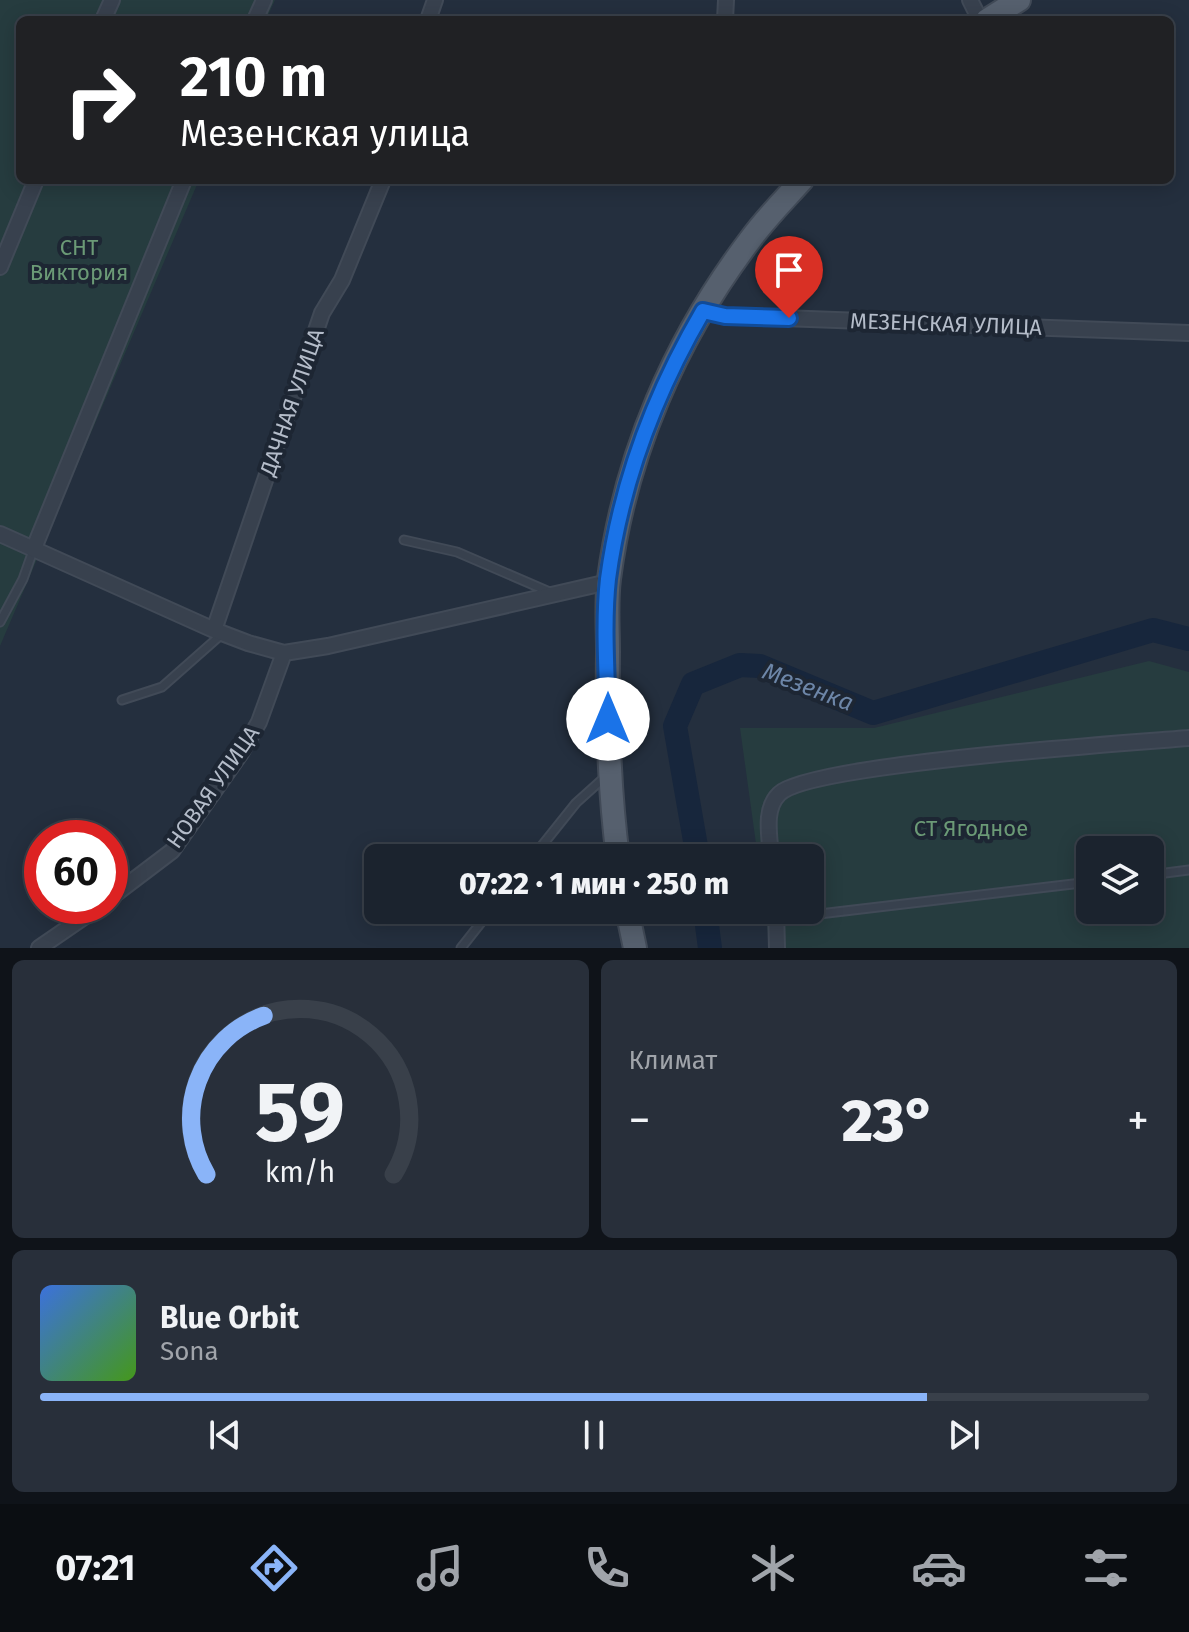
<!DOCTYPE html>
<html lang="ru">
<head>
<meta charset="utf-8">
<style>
  :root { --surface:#1b232e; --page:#282f3a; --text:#f1f3f6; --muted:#a0a4aa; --line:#39404a; --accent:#8ab4f8 }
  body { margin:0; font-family:"Fira Sans",sans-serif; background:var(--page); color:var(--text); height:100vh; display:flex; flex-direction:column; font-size:30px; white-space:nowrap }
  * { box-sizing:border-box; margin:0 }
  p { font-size:26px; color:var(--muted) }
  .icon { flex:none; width:44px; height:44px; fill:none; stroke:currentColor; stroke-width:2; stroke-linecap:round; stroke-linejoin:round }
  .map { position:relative; height:948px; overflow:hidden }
  .details { display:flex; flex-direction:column; gap:12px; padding:12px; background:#0f1319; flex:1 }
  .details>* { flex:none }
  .top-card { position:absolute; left:16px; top:16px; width:1158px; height:168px; border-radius:12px; box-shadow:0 4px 20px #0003,0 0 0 2px var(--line); background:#202124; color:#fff; overflow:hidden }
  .fabs { position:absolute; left:1076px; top:836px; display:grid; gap:16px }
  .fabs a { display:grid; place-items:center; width:88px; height:88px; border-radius:12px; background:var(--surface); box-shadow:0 4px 20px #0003,0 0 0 2px var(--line); font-size:40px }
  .speed { position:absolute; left:24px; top:820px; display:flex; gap:16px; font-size:40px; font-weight:700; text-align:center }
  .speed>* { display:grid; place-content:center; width:104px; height:104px; border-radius:50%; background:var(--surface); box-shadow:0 4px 20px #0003,0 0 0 2px var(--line); line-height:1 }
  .speed .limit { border:12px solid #d22; background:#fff; color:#111 }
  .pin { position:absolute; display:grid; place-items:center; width:68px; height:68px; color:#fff; margin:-82px -34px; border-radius:50% 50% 50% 0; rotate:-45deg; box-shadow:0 0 8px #0007 }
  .pin .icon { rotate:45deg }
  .me { position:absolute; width:88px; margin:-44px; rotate:0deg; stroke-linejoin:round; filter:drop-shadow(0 0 6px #0008) }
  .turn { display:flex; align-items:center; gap:28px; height:168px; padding:0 32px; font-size:36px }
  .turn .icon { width:104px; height:104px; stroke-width:2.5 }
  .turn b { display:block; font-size:56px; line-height:68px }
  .big { font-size:60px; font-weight:800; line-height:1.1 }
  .details .tile { flex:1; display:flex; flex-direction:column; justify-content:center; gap:12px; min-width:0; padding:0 28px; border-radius:12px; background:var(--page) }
  .details .dial { align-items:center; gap:0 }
  .dial svg { height:208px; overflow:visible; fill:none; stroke:var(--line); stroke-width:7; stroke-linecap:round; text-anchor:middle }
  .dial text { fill:var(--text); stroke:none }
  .song { display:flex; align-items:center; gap:24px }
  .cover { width:96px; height:96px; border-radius:12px; background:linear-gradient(135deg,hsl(220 70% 55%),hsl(100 70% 35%)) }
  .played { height:8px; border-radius:4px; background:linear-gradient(90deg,var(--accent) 80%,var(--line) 80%) }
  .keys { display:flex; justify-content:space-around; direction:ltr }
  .heat { display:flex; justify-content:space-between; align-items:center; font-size:44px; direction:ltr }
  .details .tiles { flex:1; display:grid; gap:12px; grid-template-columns:1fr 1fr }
  .tile:last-child { grid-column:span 2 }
  .trip { position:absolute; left:364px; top:844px; width:460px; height:80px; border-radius:12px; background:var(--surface); box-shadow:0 4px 20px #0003,0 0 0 2px var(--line); font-weight:800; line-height:80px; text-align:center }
  .dock { display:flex; height:128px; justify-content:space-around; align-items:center; background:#0b0e12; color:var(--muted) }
  .dock .icon { width:56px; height:56px }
  .dock .on { color:var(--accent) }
  .dock b { font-size:36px; color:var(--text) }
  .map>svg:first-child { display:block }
  .green { fill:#263c3f; fill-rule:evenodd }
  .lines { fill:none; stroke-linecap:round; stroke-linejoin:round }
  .river { stroke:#17263c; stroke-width:24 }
  .lane-casing { stroke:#414a57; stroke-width:11 }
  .street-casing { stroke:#414a57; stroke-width:18 }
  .primary-casing { stroke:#414a57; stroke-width:26 }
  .lane { stroke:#38414e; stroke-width:7 }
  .street { stroke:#38414e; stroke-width:14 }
  .primary { stroke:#56606e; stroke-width:22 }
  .route-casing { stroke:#114b97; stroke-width:20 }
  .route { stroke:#1a73e8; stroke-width:14 }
  .labels { text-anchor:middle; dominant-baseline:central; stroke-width:8; stroke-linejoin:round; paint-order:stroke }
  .park-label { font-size:22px; fill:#6b9a76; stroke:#1d2633 }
  .street-label { font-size:22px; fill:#b4bcc9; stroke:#1d2633 }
  .water-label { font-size:24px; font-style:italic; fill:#6d86a8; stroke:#1d2633 }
</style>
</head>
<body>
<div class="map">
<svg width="1189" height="948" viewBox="0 0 1189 948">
  <rect width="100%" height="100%" fill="#242f3e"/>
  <!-- green -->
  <path class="green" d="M 0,0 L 275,0 L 266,20 L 20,20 L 20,180 L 199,180 L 0,646 Z
    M 1149,661 L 1189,672 L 1189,948 L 770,948 L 765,910 L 810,910 L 810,858 L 758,858 L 740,728 L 874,728 ZM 1090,850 L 1150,850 L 1150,910 L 1090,910 Z"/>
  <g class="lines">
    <!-- river -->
    <path class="river" d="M 698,858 L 675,726 L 693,684 L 740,665 L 760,666 L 873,713 L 1153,630 L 1189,639
      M 705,910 L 710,948"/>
    <!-- lane casing -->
    <g class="lane-casing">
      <path id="lane" d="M 404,540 L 457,552 L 552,593
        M 0,622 L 23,579 L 34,548
        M 122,700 L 162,687 L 222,634
        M 532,858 L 576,803 L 606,776
        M 1150,875 L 1189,870
        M 777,919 L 1090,882
        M 461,948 L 491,910"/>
    </g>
    <!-- street casing -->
    <g class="street-casing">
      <path id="street" d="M 970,0 L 980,20
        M 103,20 L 112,0
        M 255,20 L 264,0
        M 428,20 L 435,0
        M 725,20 L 726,0
        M 0,267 L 36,180
        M 703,311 L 725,316 L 1189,333
        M 0,534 L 214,630 L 248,643 L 284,653 L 328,646 L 608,582
        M 34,548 L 184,180
        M 214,630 L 322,313 L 342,280 L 383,180
        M 771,858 C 770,837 763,810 779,794 C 808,764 1129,743 1189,738
        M 110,898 L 172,851 L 241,753 L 259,722 L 284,653
        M 776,910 L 777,948
        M 39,948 L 100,906"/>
    </g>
    <!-- primary casing -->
    <g class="primary-casing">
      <path id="primary" d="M 987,20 L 1019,0
        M 618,858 C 609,789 607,721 608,652 C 608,628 606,602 609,579 C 625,455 675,339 750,240 C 765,219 784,200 802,180
        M 627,910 L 635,948"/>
    </g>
    <!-- lane -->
    <use href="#lane" class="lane"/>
    <!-- street -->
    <use href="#street" class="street"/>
    <!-- primary -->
    <use href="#primary" class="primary"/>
  </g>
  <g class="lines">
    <!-- route casing -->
    <g class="route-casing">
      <path id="route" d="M 608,719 C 607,674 603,624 608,579 C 621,482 654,395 703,311 L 725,316 L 789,318"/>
    </g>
    <!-- route -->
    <use href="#route" class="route"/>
  </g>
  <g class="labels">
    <!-- park labels -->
    <g class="park-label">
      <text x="79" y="247">СНТ<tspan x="79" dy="25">Виктория</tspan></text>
      <text x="971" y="828">СТ Ягодное</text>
    </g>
    <!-- street labels -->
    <g class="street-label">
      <text transform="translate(946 324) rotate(2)">МЕЗЕНСКАЯ УЛИЦА</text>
      <text transform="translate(292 402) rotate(-71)">ДАЧНАЯ УЛИЦА</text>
      <text transform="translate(213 787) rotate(-55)">НОВАЯ УЛИЦА</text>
    </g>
    <!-- water labels -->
    <g class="water-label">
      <text transform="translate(808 687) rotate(21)">Мезенка</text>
    </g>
  </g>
</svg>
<div class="fabs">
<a><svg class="icon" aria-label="layers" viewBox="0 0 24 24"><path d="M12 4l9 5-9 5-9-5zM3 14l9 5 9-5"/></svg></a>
</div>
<div class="speed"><div class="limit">60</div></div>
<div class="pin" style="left:789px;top:318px;background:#d93025"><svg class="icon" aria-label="arrive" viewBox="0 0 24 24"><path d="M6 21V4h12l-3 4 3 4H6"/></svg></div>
<svg class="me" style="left:608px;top:719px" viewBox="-20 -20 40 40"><circle r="19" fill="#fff"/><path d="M0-13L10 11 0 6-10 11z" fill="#1a73e8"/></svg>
<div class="trip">07:22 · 1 мин · 250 m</div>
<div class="top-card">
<div class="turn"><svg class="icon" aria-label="right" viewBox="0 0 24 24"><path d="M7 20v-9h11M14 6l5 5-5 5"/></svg><div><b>210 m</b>Мезенская улица</div></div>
</div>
</div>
<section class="details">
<div class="tiles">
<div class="tile dial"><svg viewBox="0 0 100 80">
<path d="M14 69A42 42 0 1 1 86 69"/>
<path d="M14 69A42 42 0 0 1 36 8" stroke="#8ab4f8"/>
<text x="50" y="56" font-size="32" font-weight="700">59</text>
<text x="50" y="72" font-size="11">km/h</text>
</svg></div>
<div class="tile"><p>Климат</p>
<div class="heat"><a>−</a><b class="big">23°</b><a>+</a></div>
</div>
<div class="tile">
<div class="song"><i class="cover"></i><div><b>Blue Orbit</b><p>Sona</p></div></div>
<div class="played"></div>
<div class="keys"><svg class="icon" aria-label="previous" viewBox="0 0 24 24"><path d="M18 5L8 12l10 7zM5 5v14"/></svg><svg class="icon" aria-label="pause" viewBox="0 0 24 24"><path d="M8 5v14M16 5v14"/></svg><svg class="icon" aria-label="next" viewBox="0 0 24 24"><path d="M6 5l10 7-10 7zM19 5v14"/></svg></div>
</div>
</div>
</section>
<nav class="dock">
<b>07:21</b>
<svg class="icon on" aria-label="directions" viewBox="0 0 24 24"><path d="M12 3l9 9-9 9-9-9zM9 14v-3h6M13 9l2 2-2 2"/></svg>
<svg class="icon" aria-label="music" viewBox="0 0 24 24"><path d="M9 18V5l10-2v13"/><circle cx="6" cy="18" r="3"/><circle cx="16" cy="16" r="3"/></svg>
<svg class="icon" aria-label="phone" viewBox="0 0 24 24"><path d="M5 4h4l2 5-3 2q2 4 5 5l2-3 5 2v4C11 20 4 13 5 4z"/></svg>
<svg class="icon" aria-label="climate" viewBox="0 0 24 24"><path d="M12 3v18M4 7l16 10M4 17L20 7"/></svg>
<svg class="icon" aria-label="car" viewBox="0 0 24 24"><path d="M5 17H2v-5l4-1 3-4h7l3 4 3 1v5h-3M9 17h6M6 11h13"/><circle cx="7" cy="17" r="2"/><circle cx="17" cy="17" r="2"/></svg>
<svg class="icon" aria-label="filters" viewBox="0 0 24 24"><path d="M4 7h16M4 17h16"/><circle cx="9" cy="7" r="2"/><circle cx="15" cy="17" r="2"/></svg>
</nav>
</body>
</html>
